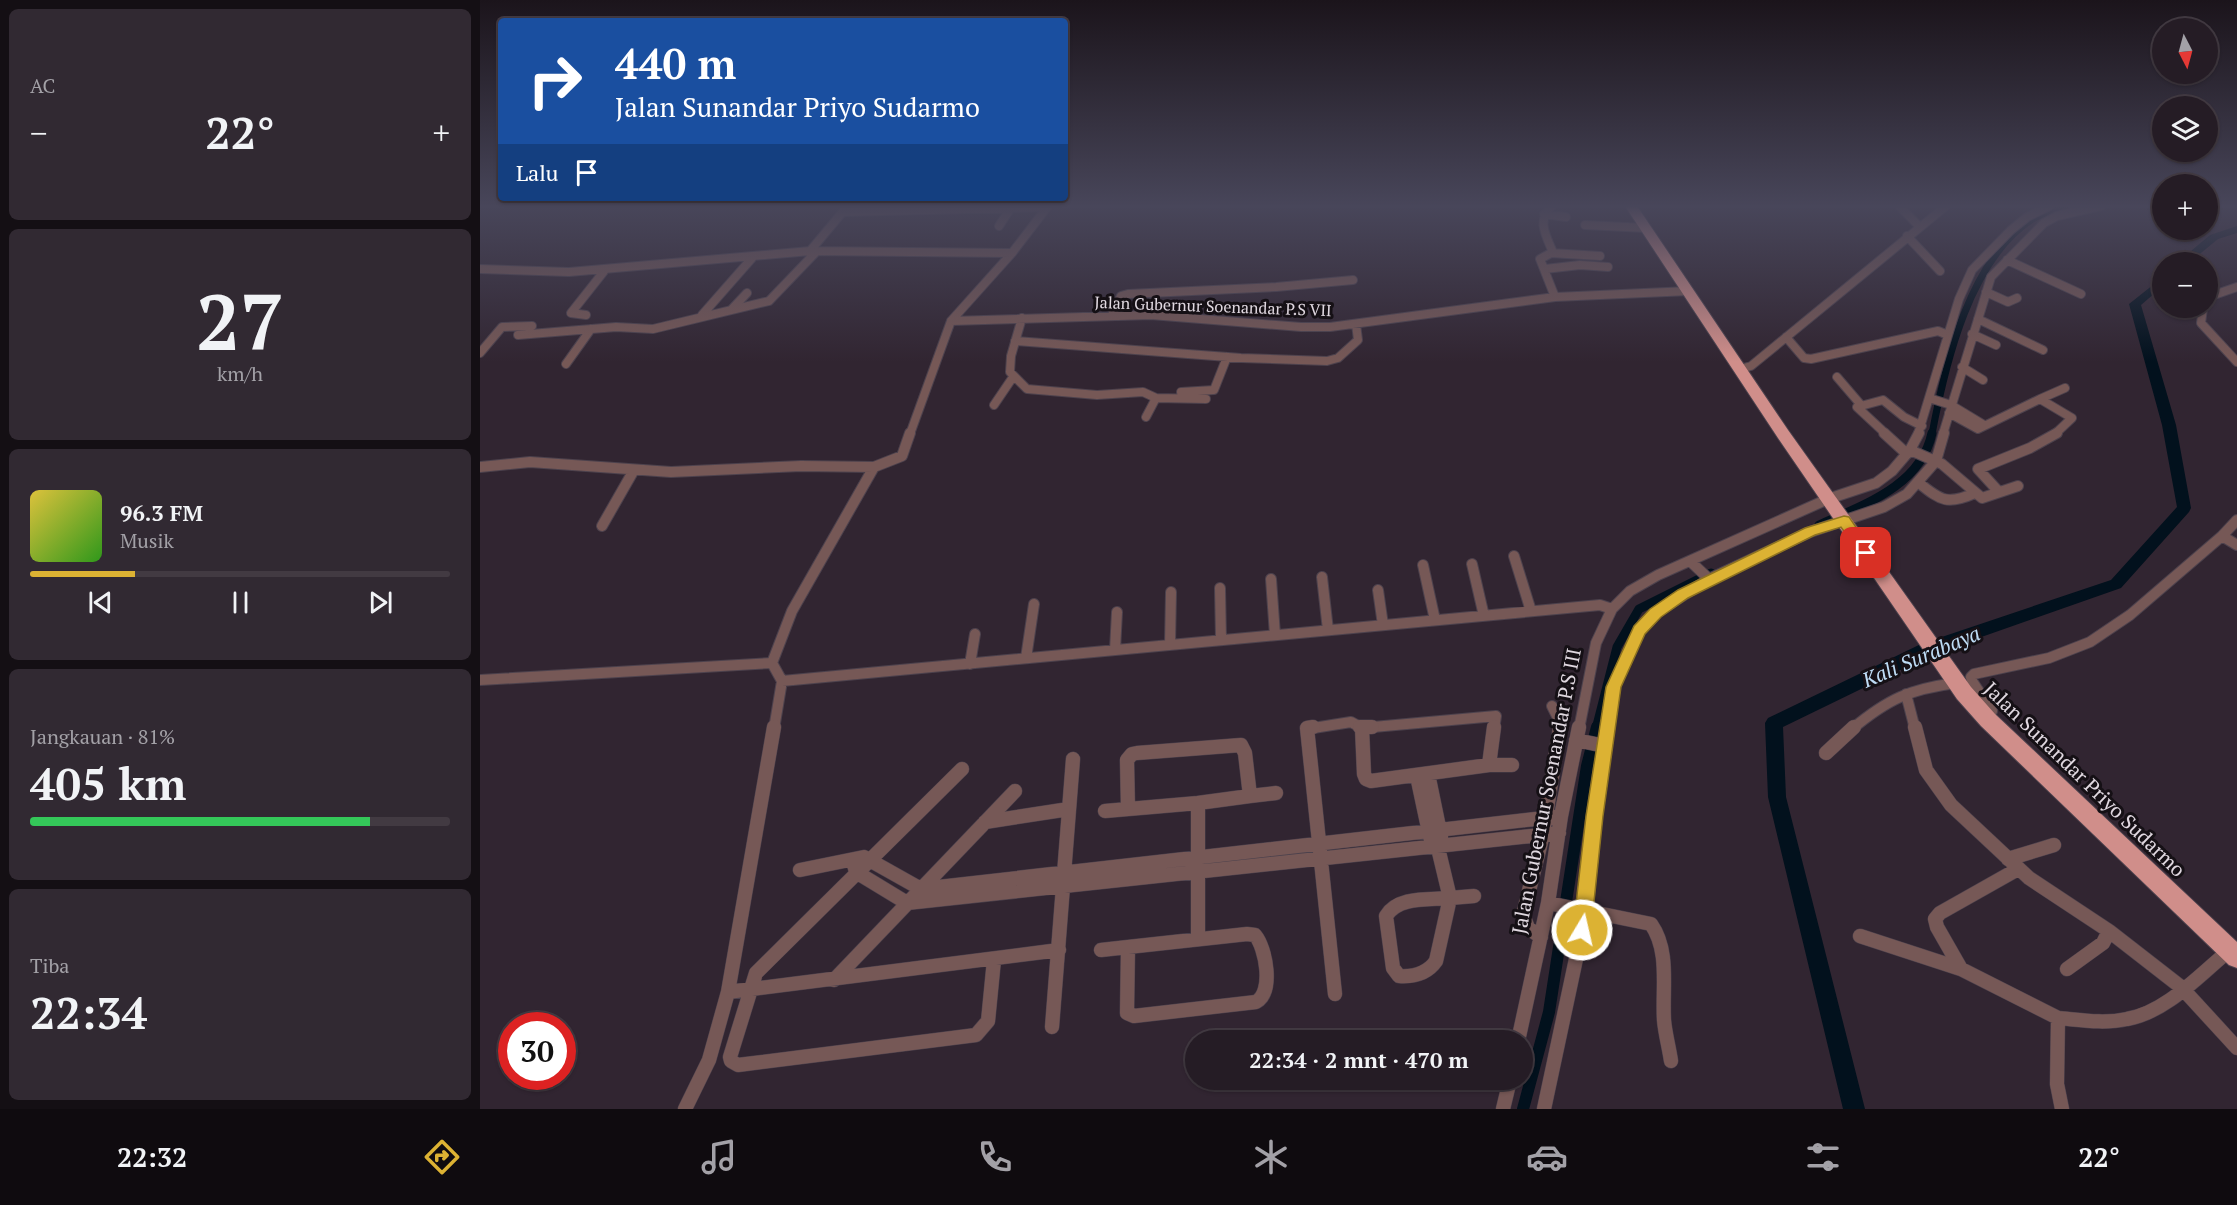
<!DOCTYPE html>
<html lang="id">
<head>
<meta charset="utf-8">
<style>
  :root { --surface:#251c25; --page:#312932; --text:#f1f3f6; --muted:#a3a1a7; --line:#423a42; --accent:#dcb233 }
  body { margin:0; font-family:"PT Serif",serif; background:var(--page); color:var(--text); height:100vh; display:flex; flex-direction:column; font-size:22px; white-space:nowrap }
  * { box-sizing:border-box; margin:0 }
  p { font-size:20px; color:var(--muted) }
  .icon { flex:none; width:33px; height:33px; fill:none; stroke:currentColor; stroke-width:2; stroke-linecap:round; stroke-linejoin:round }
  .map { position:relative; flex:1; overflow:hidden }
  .sheet { display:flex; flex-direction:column; gap:9px; padding:9px; background:#140f14; width:480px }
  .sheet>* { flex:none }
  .hud { position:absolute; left:18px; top:18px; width:570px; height:183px; border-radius:6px; box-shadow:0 2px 4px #0004,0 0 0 2px var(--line); background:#1a4fa0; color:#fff; overflow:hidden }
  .needle { width:39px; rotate:174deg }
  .controls { position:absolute; left:1672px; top:18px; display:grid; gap:12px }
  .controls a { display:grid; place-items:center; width:66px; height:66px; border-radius:50%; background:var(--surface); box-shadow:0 2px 4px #0004,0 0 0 2px var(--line); font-size:30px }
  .speed { position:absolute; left:18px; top:1012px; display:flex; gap:12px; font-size:30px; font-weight:700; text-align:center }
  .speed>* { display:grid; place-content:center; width:78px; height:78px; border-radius:50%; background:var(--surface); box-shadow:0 2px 4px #0004,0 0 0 2px var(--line); line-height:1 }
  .speed .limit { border:9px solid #d22; background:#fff; color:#111 }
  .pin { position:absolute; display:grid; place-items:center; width:51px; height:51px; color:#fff; margin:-26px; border-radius:12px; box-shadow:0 3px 9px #0006 }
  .me { position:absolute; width:66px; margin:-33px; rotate:9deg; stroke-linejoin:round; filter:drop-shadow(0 0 4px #0008) }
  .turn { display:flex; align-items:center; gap:21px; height:126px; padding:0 18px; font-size:27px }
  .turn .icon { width:78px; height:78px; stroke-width:2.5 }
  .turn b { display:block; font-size:42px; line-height:51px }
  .then { display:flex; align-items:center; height:57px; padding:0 18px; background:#0003; gap:12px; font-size:22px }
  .big { font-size:45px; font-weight:600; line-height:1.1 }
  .sheet .widget { flex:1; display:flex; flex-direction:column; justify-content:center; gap:9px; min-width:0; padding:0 21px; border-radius:9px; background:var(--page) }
  .sheet .dial { align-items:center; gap:0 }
  .dial b { font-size:78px; line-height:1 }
  .song { display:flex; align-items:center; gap:18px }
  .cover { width:72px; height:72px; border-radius:9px; background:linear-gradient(135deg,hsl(50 70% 55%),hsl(110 70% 35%)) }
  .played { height:6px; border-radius:3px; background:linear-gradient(90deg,var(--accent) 25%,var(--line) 25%) }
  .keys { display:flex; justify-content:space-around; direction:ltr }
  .heat { display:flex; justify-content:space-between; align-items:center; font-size:33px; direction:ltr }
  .charge { height:9px; border-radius:4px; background:linear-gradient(90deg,#34c759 81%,var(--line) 0) }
  .trip { position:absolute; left:705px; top:1030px; width:348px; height:60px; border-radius:30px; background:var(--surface); box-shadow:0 2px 4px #0004,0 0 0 2px var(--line); font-weight:600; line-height:60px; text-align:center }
  .dock { display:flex; height:96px; justify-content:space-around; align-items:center; background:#0f0b0f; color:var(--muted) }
  .dock .icon { width:42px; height:42px }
  .dock .selected { color:var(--accent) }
  .dock b { font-size:27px; color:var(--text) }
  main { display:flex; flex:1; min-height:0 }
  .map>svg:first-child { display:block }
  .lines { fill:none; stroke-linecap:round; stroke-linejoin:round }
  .canal-far2 { stroke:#02111d; stroke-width:7 }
  .canal-far1 { stroke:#02111d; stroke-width:9 }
  .canal { stroke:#02111d; stroke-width:12 }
  .river { fill:#02111d; fill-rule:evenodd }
  .minor-far2-casing { stroke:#4d424d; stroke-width:10 }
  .minor-far1-casing { stroke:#4d424d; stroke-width:12 }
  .minor-casing { stroke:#4d424d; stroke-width:15 }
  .trunk-casing { stroke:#4d424d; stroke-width:2 }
  .minor-far2 { stroke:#765856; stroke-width:8 }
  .minor-far1 { stroke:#765856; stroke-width:10 }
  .minor { stroke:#765856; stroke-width:14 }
  .trunk { fill:#d08e8a; fill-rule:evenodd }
  .route { fill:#dcb233; stroke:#8f7421; stroke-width:1.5 }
  .labels { text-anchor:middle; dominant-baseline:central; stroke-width:6; stroke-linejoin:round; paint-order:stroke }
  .far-street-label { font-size:16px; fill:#e0d8e0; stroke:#151015 }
  .street-label { font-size:20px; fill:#e0d8e0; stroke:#151015 }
  .water-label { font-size:21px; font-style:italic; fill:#bedcf5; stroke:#151015 }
</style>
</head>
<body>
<main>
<section class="sheet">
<div class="widget"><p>AC</p>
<div class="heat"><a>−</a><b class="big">22°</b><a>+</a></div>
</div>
<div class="widget dial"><b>27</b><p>km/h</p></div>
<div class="widget">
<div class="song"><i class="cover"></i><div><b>96.3 FM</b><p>Musik</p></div></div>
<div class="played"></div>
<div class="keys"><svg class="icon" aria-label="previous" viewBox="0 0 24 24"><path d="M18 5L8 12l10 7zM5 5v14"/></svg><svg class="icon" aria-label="pause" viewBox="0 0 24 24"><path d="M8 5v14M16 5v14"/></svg><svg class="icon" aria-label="next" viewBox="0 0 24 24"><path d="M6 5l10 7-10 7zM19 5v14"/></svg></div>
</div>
<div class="widget"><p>Jangkauan · 81%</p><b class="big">405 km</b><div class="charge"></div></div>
<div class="widget"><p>Tiba</p><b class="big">22:34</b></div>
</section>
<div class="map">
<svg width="1757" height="1109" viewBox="0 0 1757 1109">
  <rect width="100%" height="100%" fill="#312531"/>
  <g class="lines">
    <!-- canal-far2 -->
    <path class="canal-far2" d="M 1452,434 C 1465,365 1490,255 1556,217 C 1565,212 1576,210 1586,206"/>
    <!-- canal-far1 -->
    <path class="canal-far1" d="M 1339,525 C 1383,505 1441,486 1452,433
      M 1116,729 L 1137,647 L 1159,609 L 1231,573"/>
    <!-- canal -->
    <path class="canal" d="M 1043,1109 L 1069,1012 L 1107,766 L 1117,727"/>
    <!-- river -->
    <path class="river" d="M 1757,226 L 1757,233 L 1738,239 L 1710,262 L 1698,262 L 1730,235 Z
      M 1683,277 L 1683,286 L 1661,305 L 1696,425 L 1711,508 L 1709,512 L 1641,588 L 1453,654 L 1303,727 L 1306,797 L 1385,1109 L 1363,1109 L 1288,797 L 1285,723 L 1288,718 L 1441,644 L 1631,580 L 1697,507 L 1682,425 L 1649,304 Z"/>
    <!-- minor-far2 casing -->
    <g class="minor-far2-casing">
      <path id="minor-far2" d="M 1072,206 C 1057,219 1065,234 1072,250 L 1071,253 L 1060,259 L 1075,297
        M 1419,206 L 1439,226
        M 363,212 L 567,207
        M 1064,214 L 1086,217
        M 1105,225 L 1166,228
        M 519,226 L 532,206
        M 1427,236 L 1460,271
        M 330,251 L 366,208
        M 1071,253 L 1120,256
        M 1527,260 L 1601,294
        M 0,269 L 89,272 L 330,251 L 532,253
        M 1065,269 L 1100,265 L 1128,267
        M 1506,292 L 1528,302 L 1537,298
        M 1728,297 L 1757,287
        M 1723,308 L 1721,323 L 1757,362
        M 252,309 L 267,293
        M 106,315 L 91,313 L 125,270
        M 222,315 L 273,257
        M 632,315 L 641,296 L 648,294 L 796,287 L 873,280
        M 542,318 L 531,356 L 530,372 L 547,389 L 617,395 L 663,392 L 676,398 L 726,399
        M 1498,319 L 1563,350
        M 471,321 L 671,315 L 821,327 L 850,327 L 1075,297 L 1209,291
        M 1492,334 L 1516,345
        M 38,335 L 136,327 L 173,329 L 289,301 L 337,251
        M 1306,337 L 1324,358 L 1331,359 L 1458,331 L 1468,335
        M 535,341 L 761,358 L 847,361 L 858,358 L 878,340 L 876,324
        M 0,353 L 22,327 L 52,326
        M 86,364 L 111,329
        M 1482,367 L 1503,380
        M 1260,369 L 1271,366 L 1466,206
        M 1357,377 L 1381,405
        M 701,392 L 734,390 L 747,357
        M 1449,398 L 1471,405 L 1504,425
        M 1560,399 L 1585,388
        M 514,405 L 533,377
        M 1469,413 L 1498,429 L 1560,399 L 1592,418 L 1575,434
        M 666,417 L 676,398
        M 430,434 L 471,321 L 532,253 L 568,206
        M 1406,434 L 1377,407 L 1403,400 L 1424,417 L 1442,426
        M 1438,434 L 1479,299 L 1492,270 L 1531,230 L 1547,217 L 1569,206
        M 1463,434 L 1511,277 L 1564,223 L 1577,216 L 1621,206"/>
    </g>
    <!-- minor-far1 casing -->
    <g class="minor-far1-casing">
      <path id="minor-far1" d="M 1404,433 L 1427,454
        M 1430,450 L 1462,464 L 1502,498 L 1538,486
        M 0,467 L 50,462 L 191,472 L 321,466 L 394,467
        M 1439,483 C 1461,501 1468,505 1495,493
        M 1519,492 L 1498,469 L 1550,448 L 1577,433
        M 122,526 L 154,470
        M 1742,536 L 1757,545
        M 1034,556 L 1051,611
        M 1210,561 L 1229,579
        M 992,564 L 1004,616
        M 943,565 L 955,620
        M 842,577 L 848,630
        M 791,579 L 795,635
        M 740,588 L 741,640
        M 898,590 L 903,625
        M 690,645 L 691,592
        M 635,650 L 637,612
        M 546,658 L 554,604
        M 490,664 L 495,634
        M 0,680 L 292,663
        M 302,681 L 1120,605 L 1132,609
        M 1426,694 L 1435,729
        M 1072,706 L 1080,722 L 1080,729
        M 1508,720 L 1512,711 L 1492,681 L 1491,677 L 1494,674 L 1569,658 L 1610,642 L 1650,615 L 1742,536 L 1757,520
        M 294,729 L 302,681 L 292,663 L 312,611 L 394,467 L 422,456 L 430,433
        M 827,729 L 871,722 L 882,728 L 1016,716 L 1014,729
        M 1099,729 L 1116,643 L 1132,609 L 1150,591 L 1178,575 L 1348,499 L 1396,483 L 1412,471 L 1430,450 L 1439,433
        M 1128,729 L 1134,687 L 1159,630 L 1176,613 L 1229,579 L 1330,532 L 1404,507 L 1427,494 L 1456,461 L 1464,433
        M 1372,729 C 1408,699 1430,689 1476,683"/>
    </g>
    <!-- minor casing -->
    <g class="minor-casing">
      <path id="minor" d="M 833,727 L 827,728 L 855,994
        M 880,727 L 892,727
        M 1435,727 L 1446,770 L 1471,805 L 1549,878 L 1629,931 L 1701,987 L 1757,1048
        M 882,728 L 884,774 L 886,779 L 891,781 L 1009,765 L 1032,765
        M 1096,740 L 1125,746
        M 1346,753 L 1374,727
        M 1009,765 L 1014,727
        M 482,769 L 276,973 L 250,1057 L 251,1061 L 258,1065 L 496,1035 L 508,1021 L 514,960
        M 948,774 L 961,837
        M 937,776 L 950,837
        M 718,803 L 770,796
        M 648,809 L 647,760 L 652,754 L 657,753 L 761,745 L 765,753 L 770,796 L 796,793
        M 625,811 L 718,803 L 718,938
        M 505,822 L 589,809
        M 958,848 L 970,898 L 994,896
        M 1528,859 L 1574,845
        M 373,861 L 376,872 L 427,903 L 1079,833
        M 320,870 L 384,857 L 441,889 L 1081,816
        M 970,898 L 956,961 C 947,974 934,977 919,976 L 913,968 L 906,916 C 918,896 949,900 970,898 Z
        M 1068,903 L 1171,924 C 1190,951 1182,988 1184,1020 C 1185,1033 1189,1047 1191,1061
        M 767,934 L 775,935 C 786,948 794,992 776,1002 L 654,1016 L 647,1013 L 648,947 Z
        M 1380,936 L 1481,969 L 1578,1018
        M 1061,937 L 1048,928 L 1043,915 L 1063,834 L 1080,727
        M 621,950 L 648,947
        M 1481,969 L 1457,927 L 1455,919 L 1460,913 L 1538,869
        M 1587,969 L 1623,943 L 1629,931
        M 354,980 L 535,791
        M 248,992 L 579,950
        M 572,1027 L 593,759
        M 1038,1041 L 1068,903 L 1081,816 L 1099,727
        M 205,1109 L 229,1060 L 248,992 L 294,727
        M 1023,1109 L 1030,1080
        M 1064,1109 L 1106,912 L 1115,816 L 1128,727
        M 1582,1109 L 1577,1084 L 1578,1018 C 1601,1020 1624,1024 1647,1019 C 1687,1012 1720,974 1750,950"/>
    </g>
    <!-- trunk casing -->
    <g class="trunk-casing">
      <path id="trunk" d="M 1145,206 L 1157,206 L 1308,430 L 1491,687 L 1515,714 L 1757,942 L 1757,968 L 1749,965 L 1501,726 L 1477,699 L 1298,438 Z"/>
    </g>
    <!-- minor-far2 -->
    <use href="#minor-far2" class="minor-far2"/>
    <!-- minor-far1 -->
    <use href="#minor-far1" class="minor-far1"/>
    <!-- minor -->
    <use href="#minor" class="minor"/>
    <!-- trunk -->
    <use href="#trunk" class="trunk"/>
  </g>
  <!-- sky -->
  <linearGradient id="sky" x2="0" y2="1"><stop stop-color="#1b141b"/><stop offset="0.57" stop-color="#48465a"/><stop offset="1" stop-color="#48465a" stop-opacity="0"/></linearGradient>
  <rect width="1757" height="362" fill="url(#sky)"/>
  <!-- route -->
  <path class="route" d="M 1364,516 L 1369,517 L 1391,549 L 1393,553 L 1391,556 L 1382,556 L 1361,527 L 1335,535 L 1208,598 L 1181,617 L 1165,634 L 1141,687 L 1123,816 L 1111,930 L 1108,936 L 1102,939 L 1095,936 L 1093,930 L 1106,816 L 1126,687 L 1154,626 L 1170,609 L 1198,590 L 1325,528 Z"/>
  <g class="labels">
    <!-- far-street labels -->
    <g class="far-street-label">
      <text transform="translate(733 306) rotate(2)">Jalan Gubernur Soenandar P.S VII</text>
    </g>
    <!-- street labels -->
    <g class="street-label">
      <text transform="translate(1605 779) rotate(44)">Jalan Sunandar Priyo Sudarmo</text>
      <text transform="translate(1066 791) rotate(-79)">Jalan Gubernur Soenandar P.S III</text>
    </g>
    <!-- water labels -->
    <g class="water-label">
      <text transform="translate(1441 656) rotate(-23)">Kali Surabaya</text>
    </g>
  </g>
</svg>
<div class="controls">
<a><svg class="needle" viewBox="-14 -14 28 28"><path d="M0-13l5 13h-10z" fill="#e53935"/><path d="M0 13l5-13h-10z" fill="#a3a1a7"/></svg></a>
<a><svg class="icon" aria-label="layers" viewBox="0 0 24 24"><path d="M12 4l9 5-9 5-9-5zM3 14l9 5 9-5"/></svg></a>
<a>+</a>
<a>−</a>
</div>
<div class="speed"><div class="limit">30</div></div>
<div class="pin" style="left:1386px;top:553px;background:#d93025"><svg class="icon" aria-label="arrive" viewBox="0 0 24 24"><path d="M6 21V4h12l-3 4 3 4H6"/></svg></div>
<svg class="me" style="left:1102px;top:930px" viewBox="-20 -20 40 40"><circle r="17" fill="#dcb233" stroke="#fff" stroke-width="3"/><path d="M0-11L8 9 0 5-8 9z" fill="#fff"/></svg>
<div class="trip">22:34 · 2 mnt · 470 m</div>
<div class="hud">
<div class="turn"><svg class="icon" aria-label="right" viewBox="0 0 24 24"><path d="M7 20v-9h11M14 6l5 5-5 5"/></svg><div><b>440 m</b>Jalan Sunandar Priyo Sudarmo</div></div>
<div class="then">Lalu<svg class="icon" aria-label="arrive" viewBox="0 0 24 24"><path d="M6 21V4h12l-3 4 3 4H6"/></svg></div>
</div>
</div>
</main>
<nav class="dock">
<b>22:32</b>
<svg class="icon selected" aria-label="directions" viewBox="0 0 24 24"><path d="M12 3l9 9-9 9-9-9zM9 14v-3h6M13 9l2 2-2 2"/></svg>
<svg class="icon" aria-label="music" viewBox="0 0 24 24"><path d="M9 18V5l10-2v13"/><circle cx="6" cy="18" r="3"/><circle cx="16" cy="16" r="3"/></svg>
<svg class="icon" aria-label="phone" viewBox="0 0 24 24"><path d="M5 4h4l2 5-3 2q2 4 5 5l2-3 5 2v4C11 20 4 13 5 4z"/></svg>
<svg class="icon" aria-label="climate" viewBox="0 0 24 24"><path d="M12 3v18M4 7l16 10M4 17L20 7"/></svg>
<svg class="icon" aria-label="car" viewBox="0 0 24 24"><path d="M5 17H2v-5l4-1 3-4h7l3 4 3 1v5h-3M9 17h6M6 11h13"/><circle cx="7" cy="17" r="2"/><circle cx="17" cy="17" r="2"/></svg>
<svg class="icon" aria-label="filters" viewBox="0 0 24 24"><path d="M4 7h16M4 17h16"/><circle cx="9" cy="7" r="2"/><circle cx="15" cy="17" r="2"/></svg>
<b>22°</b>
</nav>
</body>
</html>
